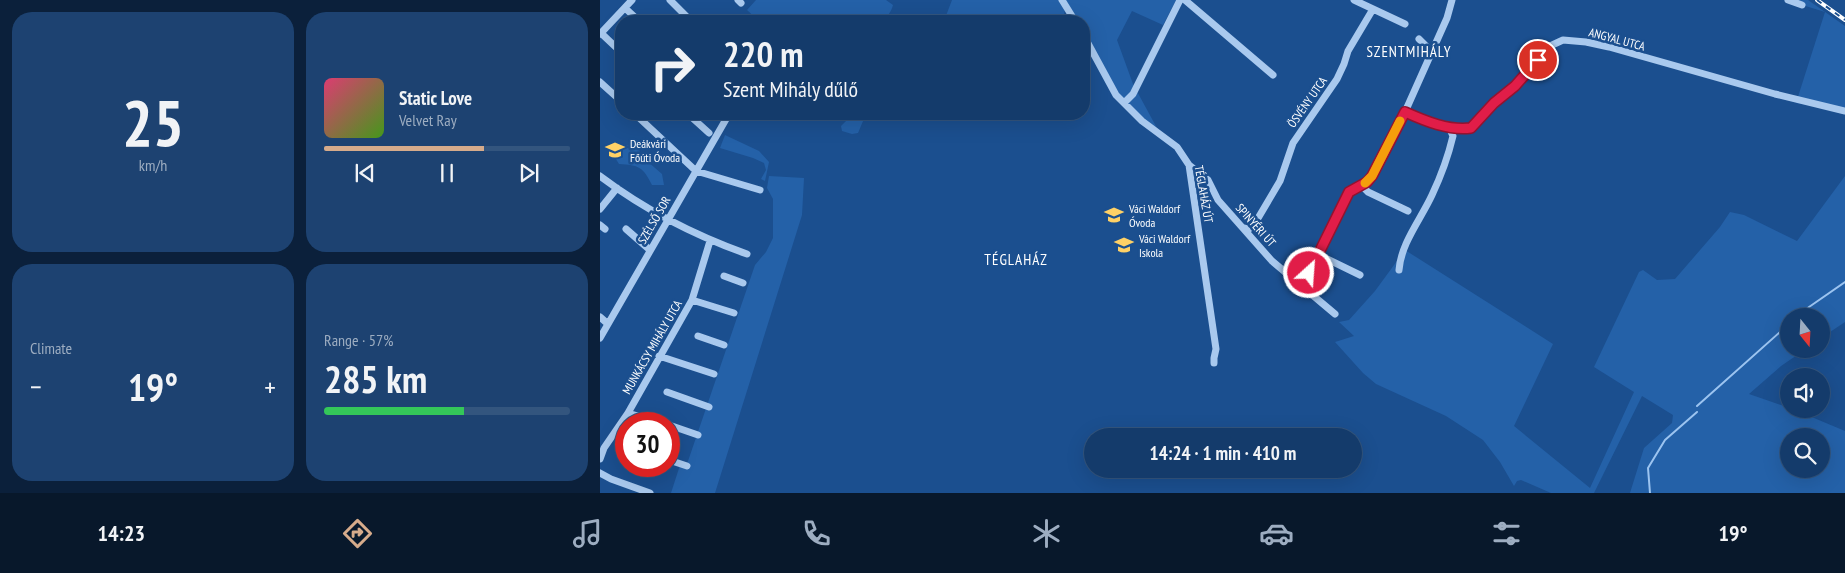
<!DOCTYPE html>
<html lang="en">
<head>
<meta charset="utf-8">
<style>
  :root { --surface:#143b6b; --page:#1d4271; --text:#f1f3f6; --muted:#9dadc1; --line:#33557e; --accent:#d6ab8b }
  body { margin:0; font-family:"PT Sans Narrow",sans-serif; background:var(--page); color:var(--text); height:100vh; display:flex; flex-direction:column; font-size:19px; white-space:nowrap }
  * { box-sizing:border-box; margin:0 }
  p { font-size:16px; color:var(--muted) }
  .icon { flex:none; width:28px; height:28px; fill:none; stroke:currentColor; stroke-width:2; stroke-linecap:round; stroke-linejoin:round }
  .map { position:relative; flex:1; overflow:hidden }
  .details { display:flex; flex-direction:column; gap:12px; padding:12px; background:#0b203b; width:600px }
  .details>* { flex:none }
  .top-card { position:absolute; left:15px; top:15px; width:475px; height:105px; border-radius:20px; box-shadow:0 5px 20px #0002,0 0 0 1px var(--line); background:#143b6b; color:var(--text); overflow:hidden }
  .needle { width:32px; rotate:162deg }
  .tools { position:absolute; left:1180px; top:308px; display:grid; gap:10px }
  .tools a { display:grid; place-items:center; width:50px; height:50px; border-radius:50%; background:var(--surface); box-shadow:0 5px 20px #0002,0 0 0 1px var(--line); font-size:25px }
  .speed { position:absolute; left:15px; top:412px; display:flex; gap:10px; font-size:25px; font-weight:700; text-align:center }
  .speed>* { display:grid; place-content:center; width:65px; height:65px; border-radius:50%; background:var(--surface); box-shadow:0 5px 20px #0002,0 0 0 1px var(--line); line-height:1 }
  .speed .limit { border:8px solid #d22; background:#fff; color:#111 }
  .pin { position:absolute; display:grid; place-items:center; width:42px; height:42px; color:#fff; margin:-21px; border:2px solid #fff; border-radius:50%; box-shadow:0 1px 5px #0007 }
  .me { position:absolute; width:55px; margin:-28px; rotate:26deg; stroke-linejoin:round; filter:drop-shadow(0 0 4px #0008) }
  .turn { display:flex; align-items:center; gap:18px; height:105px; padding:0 25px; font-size:22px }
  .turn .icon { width:65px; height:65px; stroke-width:2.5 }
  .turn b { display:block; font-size:35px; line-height:42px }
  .big { font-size:38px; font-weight:700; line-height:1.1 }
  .details .widget { flex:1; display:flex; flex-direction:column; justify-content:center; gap:8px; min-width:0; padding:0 18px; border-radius:20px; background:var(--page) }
  .details .dial { align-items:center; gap:0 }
  .dial b { font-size:65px; line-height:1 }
  .song { display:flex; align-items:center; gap:15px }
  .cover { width:60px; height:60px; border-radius:8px; background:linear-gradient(135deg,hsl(340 70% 55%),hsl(100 70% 35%)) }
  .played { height:5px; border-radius:2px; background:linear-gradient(90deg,var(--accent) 65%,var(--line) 65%) }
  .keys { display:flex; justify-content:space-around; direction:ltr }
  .heat { display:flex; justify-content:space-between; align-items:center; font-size:28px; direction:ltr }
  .charge { height:8px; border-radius:4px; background:linear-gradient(90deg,#34c759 57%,var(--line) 0) }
  .details .tiles { flex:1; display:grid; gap:12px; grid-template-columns:repeat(2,1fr) }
  .trip { position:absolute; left:484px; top:428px; width:278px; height:50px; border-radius:25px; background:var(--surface); box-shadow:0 5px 20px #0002,0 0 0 1px var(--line); font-weight:700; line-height:50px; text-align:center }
  .menu { display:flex; height:80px; justify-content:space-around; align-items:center; background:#08182b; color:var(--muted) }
  .menu .icon { width:35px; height:35px }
  .menu .selected { color:var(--accent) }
  .menu b { font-size:22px; color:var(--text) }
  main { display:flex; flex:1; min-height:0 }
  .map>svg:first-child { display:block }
  .green { fill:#2461a8; fill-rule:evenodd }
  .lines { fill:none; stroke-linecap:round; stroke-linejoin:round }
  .stream { stroke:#9cc4f0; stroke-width:2 }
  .minor { stroke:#a9c9ee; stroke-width:7 }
  .rail-casing { stroke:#fff; stroke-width:4 }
  .rail { stroke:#1b4f8f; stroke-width:2; stroke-dasharray:5.5; stroke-linecap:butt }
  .route-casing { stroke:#92132f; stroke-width:12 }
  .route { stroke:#e11d48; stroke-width:9 }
  .slow { stroke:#f59e0b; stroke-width:9 }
  .labels { text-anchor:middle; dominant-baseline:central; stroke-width:5; stroke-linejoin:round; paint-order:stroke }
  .street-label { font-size:12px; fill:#fff; stroke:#1b4f8f }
  .poi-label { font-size:12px; fill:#fff; stroke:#1b4f8f; text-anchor:start }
  .quarter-label { font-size:15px; letter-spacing:1px; fill:#fff; stroke:#1b4f8f }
</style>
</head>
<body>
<main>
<section class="details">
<div class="tiles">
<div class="widget dial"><b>25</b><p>km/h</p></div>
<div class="widget">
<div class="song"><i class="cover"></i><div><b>Static Love</b><p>Velvet Ray</p></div></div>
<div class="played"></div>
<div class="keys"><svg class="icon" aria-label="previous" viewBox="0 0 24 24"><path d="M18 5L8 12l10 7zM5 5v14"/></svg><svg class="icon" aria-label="pause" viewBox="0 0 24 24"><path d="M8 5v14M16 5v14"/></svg><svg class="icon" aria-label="next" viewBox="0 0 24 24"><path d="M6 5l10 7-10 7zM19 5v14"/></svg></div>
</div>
<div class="widget"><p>Climate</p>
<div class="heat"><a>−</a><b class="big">19°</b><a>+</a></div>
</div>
<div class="widget"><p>Range · 57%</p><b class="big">285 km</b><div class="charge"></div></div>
</div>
</section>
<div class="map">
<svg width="1245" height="493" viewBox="0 0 1245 493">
  <rect width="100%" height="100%" fill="#1b4f8f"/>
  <!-- green -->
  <path class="green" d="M 156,0 L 286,0 L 293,5 C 291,13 287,15 285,21 L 159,21 L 147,10 Z
    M 352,0 L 459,0 L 465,9 L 463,21 L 344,21 Z
    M 466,0 L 576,0 L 563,25 L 532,11 L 517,40 L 533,84 L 558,130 L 525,104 L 484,32 L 484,21 L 478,21 Z
    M 1186,0 L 1208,0 L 1245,26 L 1245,111 L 1196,103 L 1225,12 Z
    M 253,114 L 266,114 L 258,133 L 252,134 L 242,131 L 241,126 Z
    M 125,135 L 159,151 L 169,162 L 165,181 L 161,179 L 166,170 L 164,163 L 153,158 L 120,148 Z
    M 39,144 L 40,155 L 62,174 L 64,185 L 52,185 C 43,167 39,165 19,164 L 14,156 L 24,146 Z
    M 169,176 L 204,178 L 202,215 L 115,493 L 71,493 L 81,462 L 87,464 L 155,265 L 166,252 L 173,238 L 173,199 L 167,188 Z
    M 1245,176 L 1245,322 L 1221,338 L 1221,316 L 1189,316 L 1189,349 L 1206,349 L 1181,366 L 1149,394 L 1195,410 L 1245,431 L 1245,493 L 1030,493 L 1044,448 L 1072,423 L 1073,415 L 1042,396 L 994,493 L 951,493 L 921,480 L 917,481 L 914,486 L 900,462 L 883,440 L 846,416 L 776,384 L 763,373 L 735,342 L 754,336 L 739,322 L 749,320 L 775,291 L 805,250 L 953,344 L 914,426 L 990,488 L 1034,392 L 994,367 L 1039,272 L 1043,270 L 1057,280 L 1075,279 L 1120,227 L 1130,212 L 1144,215 L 1197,241 ZM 1189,436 L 1221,436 L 1221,469 L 1189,469 Z"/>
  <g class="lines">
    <!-- stream -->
    <path class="stream" d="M 1198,316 L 1209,307 L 1245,282
      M 1097,406 L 1189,324
      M 1050,493 L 1048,468 L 1065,440 L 1097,412"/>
    <!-- minor -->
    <path class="minor" d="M 70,0 L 91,21
      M 138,0 L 141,3
      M 462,0 L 475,21
      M 585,0 L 673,75
      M 754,0 L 805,24
      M 1188,0 L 1202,5
      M 25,8 L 39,21
      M 1,33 L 21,52
      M 0,34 L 32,0
      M 484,36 L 516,95 L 542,121 L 577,147 L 589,165 L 616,349 L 614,358 L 614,363
      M 819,39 L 832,52
      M 0,82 L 21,101
      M 524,103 L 533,94 L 580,0
      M 35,114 L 96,171 L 160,190
      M 88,114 L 109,133
      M 849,127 L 805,112 L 847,18 L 852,0
      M 589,165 L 608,180 L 618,200 L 672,261 L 735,314
      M 0,176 C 45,210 94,235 147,254
      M 761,185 L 768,192 L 808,211
      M 0,209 L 17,188
      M 0,225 L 5,229
      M 644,228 L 649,229 L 654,225 L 680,181 L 693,143 L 737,79 L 744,64 L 748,51 L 773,9
      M 26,229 L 50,250
      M 719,255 L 760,275
      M 799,270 C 801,243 821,219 832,195 C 841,176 848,157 853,136 L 849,127 L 860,130 L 871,128 L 894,103 L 915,86 L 950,46 L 963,40 L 986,42 L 1009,47 L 1175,94 L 1245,111
      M 709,273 L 749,192 L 767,182 L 772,176 L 805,112
      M 124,276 L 143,283
      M 92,300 L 134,313
      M 0,317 L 8,324
      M 98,336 L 124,345
      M 0,338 L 129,114
      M 59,356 L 114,374
      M 67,392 L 109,407
      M 28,413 L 63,424
      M 69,425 L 98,435
      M 0,459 L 4,448 L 28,413 L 92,300 L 110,241
      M 69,460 L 87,466
      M 0,473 L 11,479 L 50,493"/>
    <!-- rail casing -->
    <g class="rail-casing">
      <path id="rail" d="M 1217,0 L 1245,20"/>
    </g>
    <!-- rail -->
    <use href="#rail" class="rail"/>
  </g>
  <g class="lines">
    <!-- route casing -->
    <g class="route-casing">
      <path id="route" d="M 709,273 L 749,192 L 767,182 L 772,176 L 805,112 C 825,121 849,131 871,128 L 894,103 L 915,86 L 938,60"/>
    </g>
    <!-- route -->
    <use href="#route" class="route"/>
    <!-- slow -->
    <path class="slow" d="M 765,183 L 772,176 L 800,121"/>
  </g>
  <!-- icons -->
  <defs>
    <g id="school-bare" transform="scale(1.5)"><path d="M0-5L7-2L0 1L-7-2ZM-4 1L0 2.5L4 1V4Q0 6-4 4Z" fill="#ffd166" stroke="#1b4f8f" stroke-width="2.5" paint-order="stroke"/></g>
  </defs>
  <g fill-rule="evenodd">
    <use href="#school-bare" x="15" y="150"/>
    <use href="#school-bare" x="514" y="215"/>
    <use href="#school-bare" x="524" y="245"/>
  </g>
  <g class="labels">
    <!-- street labels -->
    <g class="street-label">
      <text transform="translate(1017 39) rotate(15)">ANGYAL UTCA</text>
      <text transform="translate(707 102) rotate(-55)">ÖSVÉNY UTCA</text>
      <text transform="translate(604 194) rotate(80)">TÉGLAHÁZ ÚT</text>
      <text transform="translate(54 220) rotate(-60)">SZÉLSŐ SOR</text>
      <text transform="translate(656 225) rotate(48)">SPINYÉRI ÚT</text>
      <text transform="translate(52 347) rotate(-60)">MUNKÁCSY MIHÁLY UTCA</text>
    </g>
    <!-- poi labels -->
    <g class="poi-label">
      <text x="30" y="143">Deákvári<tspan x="30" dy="14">Főúti Óvoda</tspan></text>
      <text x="529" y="208">Váci Waldorf<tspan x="529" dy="14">Óvoda</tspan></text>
      <text x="539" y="238">Váci Waldorf<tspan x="539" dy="14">Iskola</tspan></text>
    </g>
    <!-- quarter labels -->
    <g class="quarter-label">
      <text x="809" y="51">SZENTMIHÁLY</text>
      <text x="416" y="259">TÉGLAHÁZ</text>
    </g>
  </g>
</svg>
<div class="tools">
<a><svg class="needle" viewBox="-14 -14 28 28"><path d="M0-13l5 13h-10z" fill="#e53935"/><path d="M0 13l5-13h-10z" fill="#9dadc1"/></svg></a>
<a><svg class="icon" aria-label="sound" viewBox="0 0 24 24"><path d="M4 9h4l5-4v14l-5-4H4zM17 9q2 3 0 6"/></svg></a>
<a><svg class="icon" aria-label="search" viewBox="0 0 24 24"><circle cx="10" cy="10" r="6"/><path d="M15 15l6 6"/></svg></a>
</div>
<div class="speed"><div class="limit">30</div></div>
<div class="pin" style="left:938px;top:60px;background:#d93025"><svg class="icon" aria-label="arrive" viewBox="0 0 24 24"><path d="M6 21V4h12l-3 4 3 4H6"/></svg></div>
<svg class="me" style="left:709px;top:273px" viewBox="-20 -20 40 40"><circle r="17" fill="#e11d48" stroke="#fff" stroke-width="3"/><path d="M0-11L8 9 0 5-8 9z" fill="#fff"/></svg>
<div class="trip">14:24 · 1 min · 410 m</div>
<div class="top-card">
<div class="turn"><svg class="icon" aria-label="right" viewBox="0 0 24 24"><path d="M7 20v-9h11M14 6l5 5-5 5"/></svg><div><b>220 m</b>Szent Mihály dűlő</div></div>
</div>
</div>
</main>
<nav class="menu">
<b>14:23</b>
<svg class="icon selected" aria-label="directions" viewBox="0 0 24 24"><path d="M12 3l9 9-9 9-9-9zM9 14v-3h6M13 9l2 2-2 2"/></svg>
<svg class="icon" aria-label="music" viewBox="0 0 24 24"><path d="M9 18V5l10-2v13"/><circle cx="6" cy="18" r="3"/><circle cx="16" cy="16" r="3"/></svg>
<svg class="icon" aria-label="phone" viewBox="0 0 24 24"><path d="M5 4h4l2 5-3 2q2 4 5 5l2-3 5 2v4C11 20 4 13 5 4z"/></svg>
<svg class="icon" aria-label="climate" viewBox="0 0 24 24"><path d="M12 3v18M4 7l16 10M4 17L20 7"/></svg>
<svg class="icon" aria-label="car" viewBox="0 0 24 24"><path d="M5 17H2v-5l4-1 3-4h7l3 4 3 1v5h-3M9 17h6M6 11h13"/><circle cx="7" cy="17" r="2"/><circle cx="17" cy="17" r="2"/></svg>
<svg class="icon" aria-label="filters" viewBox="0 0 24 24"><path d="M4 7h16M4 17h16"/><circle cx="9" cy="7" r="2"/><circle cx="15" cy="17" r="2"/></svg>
<b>19°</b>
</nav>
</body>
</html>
